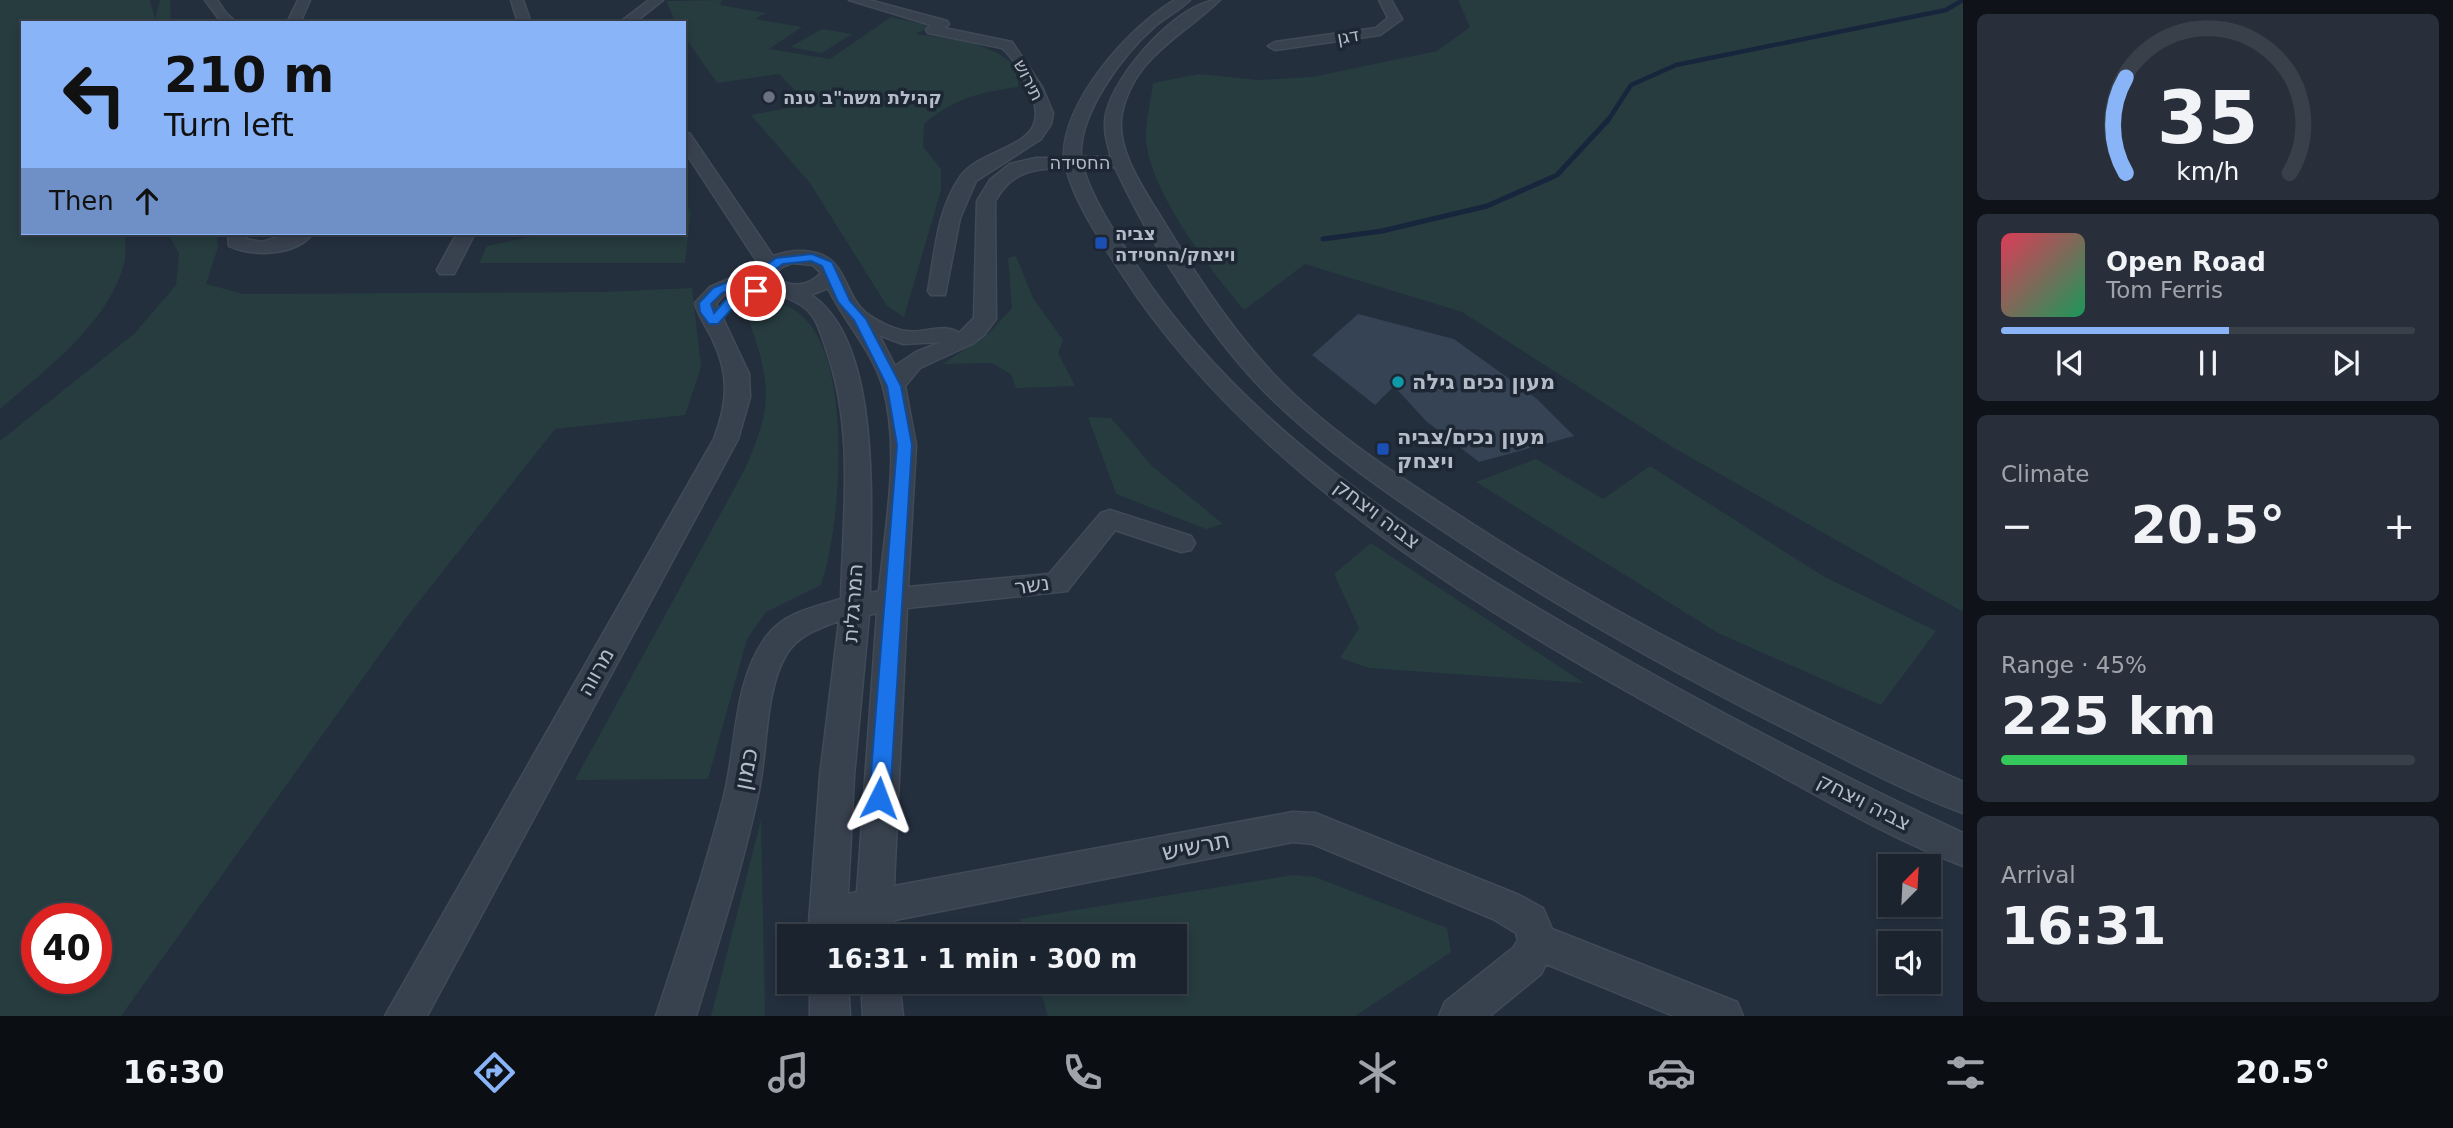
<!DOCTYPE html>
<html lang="en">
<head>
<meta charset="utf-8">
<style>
  :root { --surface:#1b232e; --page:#282f3a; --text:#f1f3f6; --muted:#a0a4aa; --line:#39404a; --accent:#8ab4f8 }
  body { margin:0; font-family:"DejaVu Sans","Noto Sans Hebrew",sans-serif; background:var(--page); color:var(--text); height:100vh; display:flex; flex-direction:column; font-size:26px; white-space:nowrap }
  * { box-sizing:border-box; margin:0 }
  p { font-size:23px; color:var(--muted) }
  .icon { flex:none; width:38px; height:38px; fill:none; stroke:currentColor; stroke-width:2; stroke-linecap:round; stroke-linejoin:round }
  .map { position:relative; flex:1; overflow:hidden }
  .drawer { display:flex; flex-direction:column; gap:14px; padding:14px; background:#0f1319; width:490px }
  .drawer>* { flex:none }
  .banner { position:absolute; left:21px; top:21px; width:665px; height:214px; border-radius:0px; box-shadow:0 4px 10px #0003,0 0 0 2px var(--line); background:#8ab4f8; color:#111; overflow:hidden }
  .needle { width:46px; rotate:24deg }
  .tools { position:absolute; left:1878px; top:854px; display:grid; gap:14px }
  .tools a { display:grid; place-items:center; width:63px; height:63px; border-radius:0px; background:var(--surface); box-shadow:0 4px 10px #0003,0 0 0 2px var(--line); font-size:35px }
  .speed { position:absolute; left:21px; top:903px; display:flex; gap:14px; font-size:35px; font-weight:700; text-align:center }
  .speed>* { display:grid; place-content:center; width:91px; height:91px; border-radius:50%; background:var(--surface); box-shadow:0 4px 10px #0003,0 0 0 2px var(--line); line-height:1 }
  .speed .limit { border:10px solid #d22; background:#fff; color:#111 }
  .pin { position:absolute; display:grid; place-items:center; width:60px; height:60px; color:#fff; margin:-30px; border:4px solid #fff; border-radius:50%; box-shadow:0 2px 7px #0007 }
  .me { position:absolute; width:77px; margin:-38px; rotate:3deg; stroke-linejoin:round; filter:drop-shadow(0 0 5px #0008) }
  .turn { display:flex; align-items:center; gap:24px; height:147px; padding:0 28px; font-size:32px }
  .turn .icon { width:91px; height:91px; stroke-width:2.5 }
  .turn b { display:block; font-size:49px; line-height:60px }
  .then { display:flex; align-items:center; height:66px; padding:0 28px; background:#0003; gap:14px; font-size:26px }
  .big { font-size:52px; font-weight:800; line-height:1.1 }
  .drawer .card { flex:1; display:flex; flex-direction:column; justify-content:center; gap:10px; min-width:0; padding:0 24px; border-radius:10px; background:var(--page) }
  .drawer .dial { align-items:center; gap:0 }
  .dial svg { height:182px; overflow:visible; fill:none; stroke:var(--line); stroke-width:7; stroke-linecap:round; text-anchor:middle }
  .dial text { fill:var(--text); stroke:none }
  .song { display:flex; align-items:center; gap:21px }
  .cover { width:84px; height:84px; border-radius:10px; background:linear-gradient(135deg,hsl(350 70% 55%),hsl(150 70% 35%)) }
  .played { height:7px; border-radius:4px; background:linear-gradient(90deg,var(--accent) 55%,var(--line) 55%) }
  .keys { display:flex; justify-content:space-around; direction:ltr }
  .heat { display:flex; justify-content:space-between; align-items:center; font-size:38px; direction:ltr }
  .charge { height:10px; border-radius:5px; background:linear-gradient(90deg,#34c759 45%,var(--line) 0) }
  .trip { position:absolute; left:777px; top:924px; width:410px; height:70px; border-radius:0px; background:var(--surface); box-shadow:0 4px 10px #0003,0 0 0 2px var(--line); font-weight:800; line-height:70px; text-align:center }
  .dock { display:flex; height:112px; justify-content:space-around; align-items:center; background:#0b0e12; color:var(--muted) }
  .dock .icon { width:49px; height:49px }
  .dock .selected { color:var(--accent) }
  .dock b { font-size:32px; color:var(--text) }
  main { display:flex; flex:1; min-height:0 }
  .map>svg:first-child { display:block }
  .green { fill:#263c3f; fill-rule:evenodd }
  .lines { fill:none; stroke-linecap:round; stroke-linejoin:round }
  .stream-far1 { stroke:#17263c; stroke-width:4.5 }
  .stream { stroke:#17263c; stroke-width:5 }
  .building { fill:#364354 }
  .minor-casing { stroke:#414a57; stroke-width:3 }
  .minor { fill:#38414e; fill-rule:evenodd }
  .route { fill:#1a73e8; stroke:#114b97; stroke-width:2 }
  .worship-dot { fill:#6b7280; stroke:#1d2633; stroke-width:2.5 }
  .transit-dot { fill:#1a4fb4; stroke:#1d2633; stroke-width:2.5 }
  .culture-dot { fill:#0f9aa8; stroke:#1d2633; stroke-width:2.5 }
  .labels { text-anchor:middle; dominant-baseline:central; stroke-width:7; stroke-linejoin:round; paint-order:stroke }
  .far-street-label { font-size:18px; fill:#b4bcc9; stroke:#1d2633 }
  .far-poi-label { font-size:18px; font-weight:bold; fill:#b4bcc9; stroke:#1d2633; text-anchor:start }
  .poi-label { font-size:21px; font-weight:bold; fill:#b4bcc9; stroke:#1d2633; text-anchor:start }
  .street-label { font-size:21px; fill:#b4bcc9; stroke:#1d2633 }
  .near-street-label { font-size:24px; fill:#b4bcc9; stroke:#1d2633 }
</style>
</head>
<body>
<main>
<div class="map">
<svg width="1963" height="1016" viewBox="0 0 1963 1016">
  <rect width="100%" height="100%" fill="#242f3e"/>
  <!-- green -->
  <path class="green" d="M 0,0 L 150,0 L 155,19 L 160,0 L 170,0 L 171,21 L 185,23 L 23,23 L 23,233 L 125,233 C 125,241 126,252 125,260 C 110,323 46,369 0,409 Z
    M 722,0 L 720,5 L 766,13 L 755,19 L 802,27 L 769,49 L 830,59 L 891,17 L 931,26 L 916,34 C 953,40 992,41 1018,69 L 1018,87 C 981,92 952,99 924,124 L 923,147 L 941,169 L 941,190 L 904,317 L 887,306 L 810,183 L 751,115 L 808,104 L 779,74 L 717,83 L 684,36 L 684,23 L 676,23 L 666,1 Z
    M 1458,0 L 1963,0 L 1963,612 L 1674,448 L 1462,312 L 1305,264 L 1244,310 C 1211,271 1156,199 1147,148 C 1143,129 1151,103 1153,83 L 1199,74 L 1258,80 L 1312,77 L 1437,51 L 1470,27 Z
    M 822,29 L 852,34 L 822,53 L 790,47 Z
    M 684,197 L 691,212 L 685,263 L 479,263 L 487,246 L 548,233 L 684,233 Z
    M 168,233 L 222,233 L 217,237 L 218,247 L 206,284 L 244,294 L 604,292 L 692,288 L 701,367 L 685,415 L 555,429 L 406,618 L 121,1016 L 0,1016 L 0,441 L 134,334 L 176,285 L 179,254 ZM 37,919 L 96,919 L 96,978 L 37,978 Z
    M 1016,256 L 1033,298 L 1063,340 L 1058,353 L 1075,386 L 1016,388 L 1011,374 L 992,363 L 943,364 L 989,333 L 1012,308 L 1008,258 Z
    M 773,303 C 861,311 842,526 821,585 L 766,612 L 747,639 L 708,779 L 575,780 L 745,469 C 772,407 772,388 750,323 L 757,309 Z
    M 1088,417 L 1111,418 L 1152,466 L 1223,524 L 1206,529 L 1116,494 Z
    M 1536,459 L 1603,499 L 1650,466 L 1823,576 L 1936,631 L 1881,705 L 1718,633 L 1476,482 Z
    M 1371,543 L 1584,683 L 1369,668 L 1340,658 L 1359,628 L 1334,574 Z
    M 761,820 L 765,1016 L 711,1016 Z
    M 1293,875 L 1315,877 L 1447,928 L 1451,952 L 1355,1016 L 1048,1016 L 1038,982 L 1174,982 L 1174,936 L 1025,936 L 1020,919 Z"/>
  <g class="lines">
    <!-- stream-far1 -->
    <path class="stream-far1" d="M 1607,122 L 1631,85 L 1676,65 L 1946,10 L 1963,0"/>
    <!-- stream -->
    <path class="stream" d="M 1323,239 L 1382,231 L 1487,206 L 1557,175 L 1608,120"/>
  </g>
  <!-- building -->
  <path class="building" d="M 1358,314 L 1454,339 L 1537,399 L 1574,436 L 1479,462 L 1426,421 L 1394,386 L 1375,405 L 1312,355 Z"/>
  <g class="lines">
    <!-- minor casing -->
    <g class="minor-casing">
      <path id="minor" d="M 205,0 L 217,0 L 226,13 L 237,23 L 222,23 Z
        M 298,0 L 310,0 L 300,23 L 287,23 Z
        M 511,0 L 523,0 L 531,23 L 518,23 Z
        M 649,0 L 663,0 L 634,23 L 619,23 Z
        M 849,0 L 869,0 L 947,21 L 949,24 L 944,28 L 1012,42 L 1042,87 L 1053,113 L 1051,124 L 1041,139 L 976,181 L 960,218 L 945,295 L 931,295 L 928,291 C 935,253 937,210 960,177 C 984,143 1059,150 1029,89 C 1022,75 1014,58 1002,48 L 928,33 L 926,30 L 931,25 Z
        M 1175,0 L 1190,0 C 1180,10 1166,17 1155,26 C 1123,54 1078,114 1081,157 L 1111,157 C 1107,143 1103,129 1106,114 C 1114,75 1179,0 1220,0 C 1184,35 1134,56 1122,113 C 1114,151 1148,195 1167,227 C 1201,283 1238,339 1284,385 C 1337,437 1401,478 1463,518 C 1621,621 1791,704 1963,782 L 1963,813 C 1900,790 1840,756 1780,726 C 1663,667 1549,602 1439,528 C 1381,489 1321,447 1271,398 C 1211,339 1150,243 1115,167 L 1083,168 C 1094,203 1117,236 1137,266 C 1246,431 1419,540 1587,637 C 1709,708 1835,773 1963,833 L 1963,866 C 1886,837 1812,792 1739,753 C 1519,634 1257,486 1120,271 C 1100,239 1076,205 1066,168 C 1034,168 1012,171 995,201 L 996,319 L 984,335 L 972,344 L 920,368 L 905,386 L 916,445 L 908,587 L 1049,574 L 1101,513 L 1110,510 L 1191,536 L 1195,543 L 1191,550 L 1181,552 L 1115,530 L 1067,591 L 907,608 L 894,886 L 1293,812 L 1315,813 L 1519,895 L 1543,908 L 1552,929 L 1737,1002 L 1743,1016 L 1674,1016 L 1546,964 L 1541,974 L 1490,1016 L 1439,1016 L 1445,1002 L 1513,948 L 1518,940 L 1516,933 L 1493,919 L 1313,844 L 1293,842 L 895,920 L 896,936 L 858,936 L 858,928 L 846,930 L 846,936 L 808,936 L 820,776 L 839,621 C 819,628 797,636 786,655 C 764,692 768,753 758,795 C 742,870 718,943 696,1016 L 656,1016 C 680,943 705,870 724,796 C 737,744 733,682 766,637 C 783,613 814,607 841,599 C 843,514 855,431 826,349 C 822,337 819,324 811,314 C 798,297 772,297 758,281 L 724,295 L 716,304 L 749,374 L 750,397 L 738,439 L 427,1016 L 385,1016 L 714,439 C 728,401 730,375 712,338 C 706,326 698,316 695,303 L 710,287 L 760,266 L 684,150 L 684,132 L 690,134 L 773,256 C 787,251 801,249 816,253 C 847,261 844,295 866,313 C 875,320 895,330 906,331 C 923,334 945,322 959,333 L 974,318 L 977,201 L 990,180 L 1010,164 L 1036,158 L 1064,158 C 1061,103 1130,26 1175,0 ZM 792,263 L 813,265 L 821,273 C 808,287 789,289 774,275 L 782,267 ZM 828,288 C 844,321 872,350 883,387 C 901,452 885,526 879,591 L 870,593 C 870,515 884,343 811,295 ZM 879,335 L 903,344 L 941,342 L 916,352 L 895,366 ZM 877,613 L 857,892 L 848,894 L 854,776 L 869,615 Z
        M 1379,0 L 1391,0 L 1402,19 L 1380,35 L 1275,50 L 1268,46 L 1275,42 L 1376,28 L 1388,18 Z
        M 228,233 L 246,233 L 246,239 L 262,242 L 291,233 L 313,233 C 296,256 253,257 229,246 Z
        M 457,233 L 475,233 L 454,274 L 440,274 L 437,270 Z
        M 810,982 L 848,982 L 850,1016 L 810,1016 Z
        M 861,982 L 899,982 L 903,1016 L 863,1016 Z"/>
    </g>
    <!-- minor -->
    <use href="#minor" class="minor"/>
  </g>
  <!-- route -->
  <path class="route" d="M 812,254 L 832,262 L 850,301 L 866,319 L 901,386 L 912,445 L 890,798 L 887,804 L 879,807 L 872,804 L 869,798 L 897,445 L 887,386 L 854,320 L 838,302 L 822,266 L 811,261 L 783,264 L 770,273 L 722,293 L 711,304 L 714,313 L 729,296 L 756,288 L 762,291 L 738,302 L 718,324 L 709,324 L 700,312 L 699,303 L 713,288 L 762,268 L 776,258 Z"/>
  <!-- markers -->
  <circle class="worship-dot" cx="769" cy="97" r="7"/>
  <g class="transit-dot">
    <rect x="1094" y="236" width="14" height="14" rx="3.5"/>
    <rect x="1376" y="442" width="14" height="14" rx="3.5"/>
  </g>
  <circle class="culture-dot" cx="1398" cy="382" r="7"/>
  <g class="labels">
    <!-- far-street labels -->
    <g class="far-street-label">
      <text transform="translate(1348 36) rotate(-10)">דגן</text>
      <text transform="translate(1029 80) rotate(63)">תירוש</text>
      <text x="1080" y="162">החסידה</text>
    </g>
    <!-- far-poi labels -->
    <g class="far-poi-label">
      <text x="783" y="97">קהילת משה"ב טנה</text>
      <text x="1115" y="233">צביה<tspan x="1115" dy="21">ויצחק/החסידה</tspan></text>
    </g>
    <!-- poi labels -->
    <g class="poi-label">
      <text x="1412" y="382">מעון נכים גילה</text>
      <text x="1397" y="437">מעון נכים/צביה<tspan x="1397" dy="24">ויצחק</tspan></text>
    </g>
    <!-- street labels -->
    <g class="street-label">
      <text transform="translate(1377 514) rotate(37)">צביה ויצחק</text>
      <text transform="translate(1032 585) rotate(-8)">נשר</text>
      <text transform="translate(853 603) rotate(-86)">המרגלית</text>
      <text transform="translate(596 672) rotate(-61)">מרווה</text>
      <text transform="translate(1864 802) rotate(27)">צביה ויצחק</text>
    </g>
    <!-- near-street labels -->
    <g class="near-street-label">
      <text transform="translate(746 769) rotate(-79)">כמון</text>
      <text transform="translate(1196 846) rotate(-11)">תרשיש</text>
    </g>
  </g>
</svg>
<div class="tools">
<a><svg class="needle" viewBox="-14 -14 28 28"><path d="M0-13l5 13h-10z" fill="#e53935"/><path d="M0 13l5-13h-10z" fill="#a0a4aa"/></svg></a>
<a><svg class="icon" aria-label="sound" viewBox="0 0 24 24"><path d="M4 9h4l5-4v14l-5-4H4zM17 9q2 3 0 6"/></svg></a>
</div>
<div class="speed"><div class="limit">40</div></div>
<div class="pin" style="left:756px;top:291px;background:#d93025"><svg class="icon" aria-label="arrive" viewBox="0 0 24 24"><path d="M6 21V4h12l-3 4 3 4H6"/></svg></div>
<svg class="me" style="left:879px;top:798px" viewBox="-20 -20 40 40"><path d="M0-17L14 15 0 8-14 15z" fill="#1a73e8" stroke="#fff" stroke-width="4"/></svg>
<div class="trip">16:31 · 1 min · 300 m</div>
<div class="banner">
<div class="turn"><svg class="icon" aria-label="left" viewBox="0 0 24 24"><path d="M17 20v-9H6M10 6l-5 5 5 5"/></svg><div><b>210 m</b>Turn left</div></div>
<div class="then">Then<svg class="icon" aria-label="ahead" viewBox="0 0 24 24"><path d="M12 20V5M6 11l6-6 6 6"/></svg></div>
</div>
</div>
<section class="drawer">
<div class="card dial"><svg viewBox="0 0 100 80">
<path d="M14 69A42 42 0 1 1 86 69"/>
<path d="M14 69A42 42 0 0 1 14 27" stroke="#8ab4f8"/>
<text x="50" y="56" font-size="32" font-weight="700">35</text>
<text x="50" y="72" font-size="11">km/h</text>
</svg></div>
<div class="card">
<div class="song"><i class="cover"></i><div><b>Open Road</b><p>Tom Ferris</p></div></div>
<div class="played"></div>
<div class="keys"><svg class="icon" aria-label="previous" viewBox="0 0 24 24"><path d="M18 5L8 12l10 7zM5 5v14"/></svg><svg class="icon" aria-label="pause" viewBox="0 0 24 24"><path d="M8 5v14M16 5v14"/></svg><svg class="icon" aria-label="next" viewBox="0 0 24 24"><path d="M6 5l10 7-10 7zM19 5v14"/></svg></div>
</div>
<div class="card"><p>Climate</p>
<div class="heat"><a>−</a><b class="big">20.5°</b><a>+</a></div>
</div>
<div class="card"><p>Range · 45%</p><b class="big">225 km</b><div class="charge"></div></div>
<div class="card"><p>Arrival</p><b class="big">16:31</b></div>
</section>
</main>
<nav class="dock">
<b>16:30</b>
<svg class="icon selected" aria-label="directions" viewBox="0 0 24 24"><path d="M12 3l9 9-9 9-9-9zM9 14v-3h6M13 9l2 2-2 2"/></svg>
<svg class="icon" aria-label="music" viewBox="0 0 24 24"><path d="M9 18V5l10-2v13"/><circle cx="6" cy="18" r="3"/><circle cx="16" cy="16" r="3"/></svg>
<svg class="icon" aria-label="phone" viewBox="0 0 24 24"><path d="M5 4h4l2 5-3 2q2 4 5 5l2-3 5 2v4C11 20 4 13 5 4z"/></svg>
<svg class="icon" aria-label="climate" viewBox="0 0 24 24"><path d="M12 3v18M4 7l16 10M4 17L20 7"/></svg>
<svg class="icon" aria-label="car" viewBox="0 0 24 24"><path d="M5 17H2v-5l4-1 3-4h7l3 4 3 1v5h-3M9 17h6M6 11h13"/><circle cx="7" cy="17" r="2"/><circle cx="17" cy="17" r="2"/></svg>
<svg class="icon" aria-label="filters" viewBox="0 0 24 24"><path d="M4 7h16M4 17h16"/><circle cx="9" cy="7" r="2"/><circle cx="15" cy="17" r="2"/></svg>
<b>20.5°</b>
</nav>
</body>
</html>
